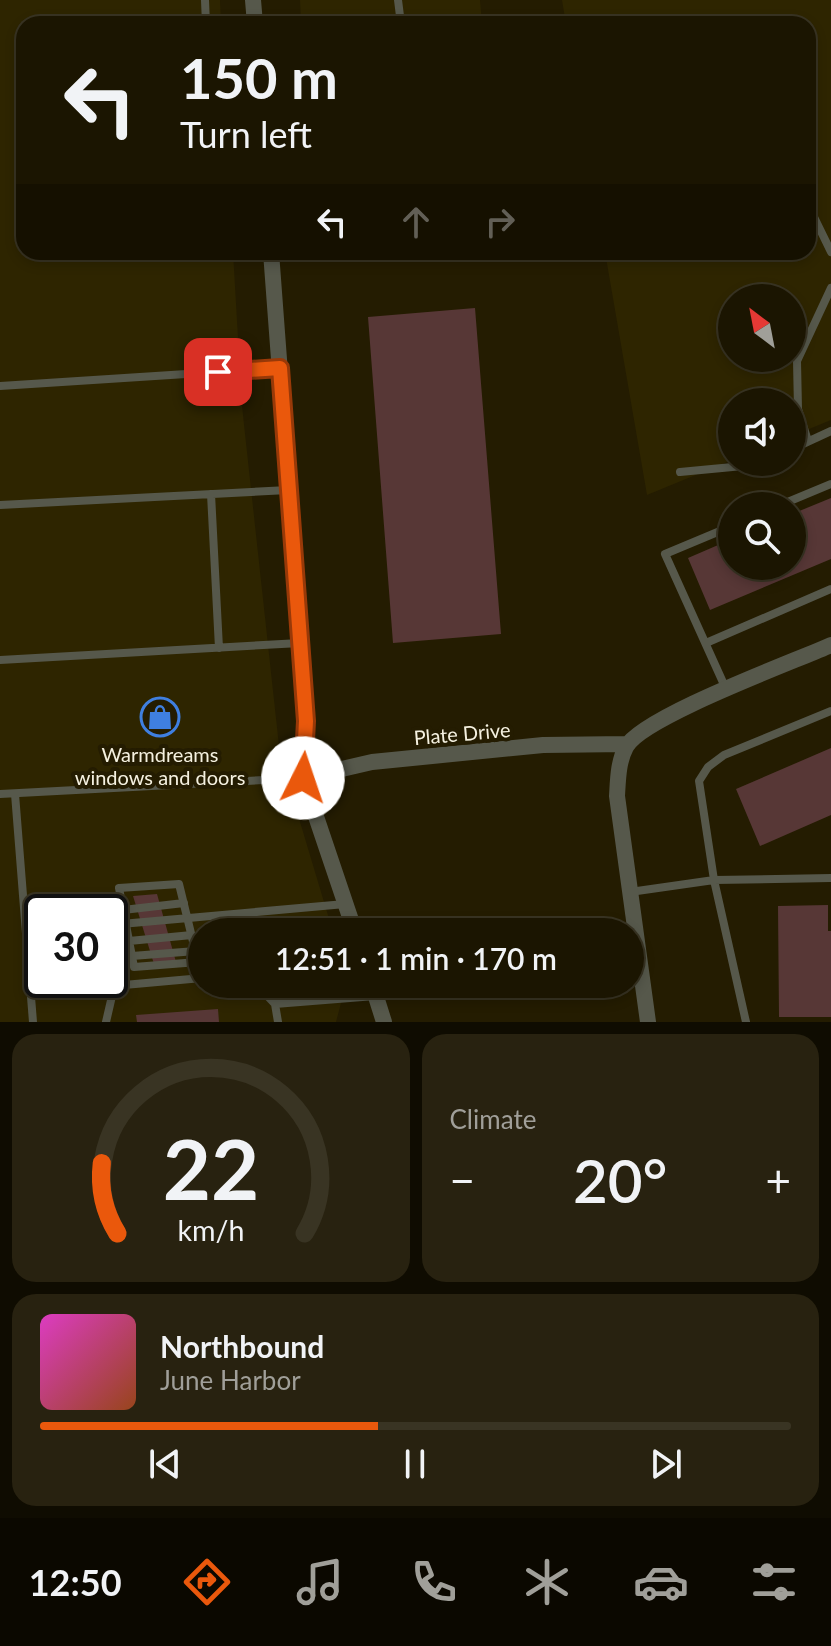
<!DOCTYPE html>
<html lang="en">
<head>
<meta charset="utf-8">
<style>
  :root { --surface:#1b1501; --page:#282210; --text:#f1f3f6; --muted:#a09f99; --line:#393423; --accent:#ea580c }
  body { margin:0; font-family:Lato,sans-serif; background:var(--page); color:var(--text); height:100vh; display:flex; flex-direction:column; font-size:30px; white-space:nowrap }
  * { box-sizing:border-box; margin:0 }
  p { font-size:26px; color:var(--muted) }
  .icon { flex:none; width:44px; height:44px; fill:none; stroke:currentColor; stroke-width:2; stroke-linecap:round; stroke-linejoin:round }
  .map { position:relative; height:1022px; overflow:hidden }
  .sheet { display:flex; flex-direction:column; gap:12px; padding:12px; background:#0f0c01; flex:1 }
  .sheet>* { flex:none }
  .hud { position:absolute; left:16px; top:16px; width:800px; height:244px; border-radius:24px; box-shadow:0 4px 12px #0003,0 0 0 2px var(--line); background:#1b1501; color:var(--text); overflow:hidden }
  .needle { width:52px; rotate:328deg }
  .controls { position:absolute; left:718px; top:284px; display:grid; gap:16px }
  .controls a { display:grid; place-items:center; width:88px; height:88px; border-radius:50%; background:var(--surface); box-shadow:0 4px 12px #0003,0 0 0 2px var(--line); font-size:40px }
  .speed { position:absolute; left:24px; top:894px; display:flex; gap:16px; font-size:40px; font-weight:700; text-align:center }
  .speed>* { display:grid; place-content:center; width:104px; height:104px; border-radius:50%; background:var(--surface); box-shadow:0 4px 12px #0003,0 0 0 2px var(--line); line-height:1 }
  .speed .limit { border:4px solid #111; border-radius:12px; background:#fff; color:#111 }
  .pin { position:absolute; display:grid; place-items:center; width:68px; height:68px; color:#fff; margin:-34px; border-radius:16px; box-shadow:0 4px 12px #0006 }
  .me { position:absolute; width:88px; margin:-44px; rotate:4deg; stroke-linejoin:round; filter:drop-shadow(0 0 6px #0008) }
  .turn { display:flex; align-items:center; gap:28px; height:168px; padding:0 32px; font-size:36px }
  .turn .icon { width:104px; height:104px; stroke-width:2.5 }
  .turn b { display:block; font-size:56px; line-height:68px }
  .lanes { display:flex; align-items:center; height:76px; padding:0 32px; background:#0003; justify-content:center; gap:40px; direction:ltr }
  .lanes .off { opacity:.35 }
  .big { font-size:60px; font-weight:600; line-height:1.1 }
  .sheet .widget { flex:1; display:flex; flex-direction:column; justify-content:center; gap:12px; min-width:0; padding:0 28px; border-radius:24px; background:var(--page) }
  .sheet .dial { align-items:center; gap:0 }
  .dial svg { height:208px; overflow:visible; fill:none; stroke:var(--line); stroke-width:7; stroke-linecap:round; text-anchor:middle }
  .dial text { fill:var(--text); stroke:none }
  .song { display:flex; align-items:center; gap:24px }
  .cover { width:96px; height:96px; border-radius:12px; background:linear-gradient(135deg,hsl(310 70% 55%),hsl(20 70% 35%)) }
  .played { height:8px; border-radius:4px; background:linear-gradient(90deg,var(--accent) 45%,var(--line) 45%) }
  .keys { display:flex; justify-content:space-around; direction:ltr }
  .heat { display:flex; justify-content:space-between; align-items:center; font-size:44px; direction:ltr }
  .sheet .tiles { flex:1; display:grid; gap:12px; grid-template-columns:1fr 1fr }
  .widget:last-child { grid-column:span 2 }
  .trip { position:absolute; left:188px; top:918px; width:456px; height:80px; border-radius:40px; background:var(--surface); box-shadow:0 4px 12px #0003,0 0 0 2px var(--line); font-weight:600; line-height:80px; text-align:center }
  .tabs { display:flex; height:128px; justify-content:space-around; align-items:center; background:#0b0800; color:var(--muted) }
  .tabs .icon { width:56px; height:56px }
  .tabs .active { color:var(--accent) }
  .tabs b { font-size:36px; color:var(--text) }
  .map>svg:first-child { display:block }
  .built { fill:#2e2500; fill-rule:evenodd }
  .building { fill:#573736 }
  .lines { fill:none; stroke-linecap:round; stroke-linejoin:round }
  .service { stroke:#56584b; stroke-width:8 }
  .minor { stroke:#56584b; stroke-width:16 }
  .route-casing { stroke:#983908; stroke-width:20 }
  .route { stroke:#ea580c; stroke-width:14 }
  .labels { text-anchor:middle; dominant-baseline:central; stroke-width:8; stroke-linejoin:round; paint-order:stroke }
  .street-label { font-size:20px; fill:#f5f1e0; stroke:#241c01 }
  .poi-label { font-size:20px; fill:#f5f1e0; stroke:#241c01 }
</style>
</head>
<body>
<div class="map">
<svg width="831" height="1022" viewBox="0 0 831 1022">
  <rect width="100%" height="100%" fill="#241c01"/>
  <!-- built -->
  <path class="built" d="M 0,0 L 220,0 L 221,24 L 24,24 L 24,252 L 233,252 L 242,406 L 280,755 L 333,932 L 202,932 L 202,984 L 346,984 L 336,1022 L 0,1022 ZM 42,912 L 110,912 L 110,980 L 42,980 Z
    M 300,0 L 480,0 L 482,24 L 301,24 Z
    M 562,0 L 831,0 L 831,420 L 792,436 L 792,402 L 732,402 L 732,460 L 647,495 L 605,252 L 808,252 L 808,24 L 566,24 ZM 732,298 L 792,298 L 792,358 L 732,358 Z"/>
  <!-- building -->
  <path class="building" d="M 475,308 L 501,634 L 393,643 L 368,317 Z
    M 831,498 L 831,559 L 710,610 L 688,558 L 732,539 L 732,566 L 792,566 L 792,514 Z
    M 831,748 L 831,815 L 760,846 L 736,789 Z
    M 157,894 L 176,962 L 154,964 L 133,896 Z
    M 828,905 L 828,931 L 831,931 L 831,1017 L 779,1017 L 778,906 Z
    M 218,1009 L 219,1022 L 137,1022 L 136,1015 Z"/>
  <g class="lines">
    <!-- service -->
    <path class="service" d="M 205,0 L 206,24
      M 398,0 L 401,24
      M 808,217 L 813,215 L 831,252
      M 0,386 L 279,368
      M 808,441 L 798,409 L 797,361 L 831,288
      M 792,449 L 831,431
      M 680,472 L 743,466 L 755,462
      M 211,494 L 219,648
      M 0,505 L 288,490
      M 778,506 L 831,484
      M 706,643 L 831,589
      M 0,660 L 300,643
      M 726,689 L 665,554 L 732,526
      M 0,794 L 303,778
      M 15,794 L 33,1022
      M 179,884 L 198,962 L 134,967 L 119,888 Z
      M 630,892 L 714,880 L 831,878
      M 123,910 L 184,903
      M 110,925 L 345,904
      M 26,932 L 42,931
      M 129,941 L 192,935
      M 132,956 L 196,951
      M 256,984 L 275,1004 L 278,1022
      M 275,1004 L 375,996
      M 106,1022 L 112,996 L 124,985 L 202,978
      M 746,1022 L 714,880 L 699,781 L 708,767 L 724,755 L 831,711"/>
    <!-- minor -->
    <path class="minor" d="M 253,0 L 255,24
      M 271,252 L 306,721 L 303,778 L 355,932
      M 303,778 L 372,762 L 543,745 L 627,744
      M 372,984 L 384,1022
      M 648,1022 L 617,796 C 618,780 618,762 626,747 C 642,717 793,662 831,645"/>
  </g>
  <g class="lines">
    <!-- route casing -->
    <g class="route-casing">
      <path id="route" d="M 218,372 L 280,368 L 306,721 L 303,778"/>
    </g>
    <!-- route -->
    <use href="#route" class="route"/>
  </g>
  <!-- icons -->
  <defs>
    <g id="shop-ring" transform="scale(2)"><circle r="9.5" fill="#241c01" stroke="#3f7fe0" stroke-width="1.5"/><path d="M-5-2.5h2.3a2.7 3.5 0 0 1 5.4 0H5L5.5 6h-11ZM-1.5-2.5h3a1.5 2.3 0 0 0-3 0Z" fill="#3f7fe0"/></g>
  </defs>
  <g fill-rule="evenodd">
    <use href="#shop-ring" x="160" y="717"/>
  </g>
  <g class="labels">
    <!-- street labels -->
    <g class="street-label">
      <text transform="translate(462 733) rotate(-5)">Plate Drive</text>
    </g>
    <!-- poi labels -->
    <g class="poi-label">
      <text x="160" y="754">Warmdreams<tspan x="160" dy="23">windows and doors</tspan></text>
    </g>
  </g>
</svg>
<div class="controls">
<a><svg class="needle" viewBox="-14 -14 28 28"><path d="M0-13l5 13h-10z" fill="#e53935"/><path d="M0 13l5-13h-10z" fill="#a09f99"/></svg></a>
<a><svg class="icon" aria-label="sound" viewBox="0 0 24 24"><path d="M4 9h4l5-4v14l-5-4H4zM17 9q2 3 0 6"/></svg></a>
<a><svg class="icon" aria-label="search" viewBox="0 0 24 24"><circle cx="10" cy="10" r="6"/><path d="M15 15l6 6"/></svg></a>
</div>
<div class="speed"><div class="limit">30</div></div>
<div class="pin" style="left:218px;top:372px;background:#d93025"><svg class="icon" aria-label="arrive" viewBox="0 0 24 24"><path d="M6 21V4h12l-3 4 3 4H6"/></svg></div>
<svg class="me" style="left:303px;top:778px" viewBox="-20 -20 40 40"><circle r="19" fill="#fff"/><path d="M0-13L10 11 0 6-10 11z" fill="#ea580c"/></svg>
<div class="trip">12:51 · 1 min · 170 m</div>
<div class="hud">
<div class="turn"><svg class="icon" aria-label="left" viewBox="0 0 24 24"><path d="M17 20v-9H6M10 6l-5 5 5 5"/></svg><div><b>150 m</b>Turn left</div></div>
<div class="lanes"><svg class="icon" aria-label="left" viewBox="0 0 24 24"><path d="M17 20v-9H6M10 6l-5 5 5 5"/></svg><svg class="icon off" aria-label="ahead" viewBox="0 0 24 24"><path d="M12 20V5M6 11l6-6 6 6"/></svg><svg class="icon off" aria-label="right" viewBox="0 0 24 24"><path d="M7 20v-9h11M14 6l5 5-5 5"/></svg></div>
</div>
</div>
<section class="sheet">
<div class="tiles">
<div class="widget dial"><svg viewBox="0 0 100 80">
<path d="M14 69A42 42 0 1 1 86 69"/>
<path d="M14 69A42 42 0 0 1 8 42" stroke="#ea580c"/>
<text x="50" y="56" font-size="32" font-weight="700">22</text>
<text x="50" y="72" font-size="11">km/h</text>
</svg></div>
<div class="widget"><p>Climate</p>
<div class="heat"><a>−</a><b class="big">20°</b><a>+</a></div>
</div>
<div class="widget">
<div class="song"><i class="cover"></i><div><b>Northbound</b><p>June Harbor</p></div></div>
<div class="played"></div>
<div class="keys"><svg class="icon" aria-label="previous" viewBox="0 0 24 24"><path d="M18 5L8 12l10 7zM5 5v14"/></svg><svg class="icon" aria-label="pause" viewBox="0 0 24 24"><path d="M8 5v14M16 5v14"/></svg><svg class="icon" aria-label="next" viewBox="0 0 24 24"><path d="M6 5l10 7-10 7zM19 5v14"/></svg></div>
</div>
</div>
</section>
<nav class="tabs">
<b>12:50</b>
<svg class="icon active" aria-label="directions" viewBox="0 0 24 24"><path d="M12 3l9 9-9 9-9-9zM9 14v-3h6M13 9l2 2-2 2"/></svg>
<svg class="icon" aria-label="music" viewBox="0 0 24 24"><path d="M9 18V5l10-2v13"/><circle cx="6" cy="18" r="3"/><circle cx="16" cy="16" r="3"/></svg>
<svg class="icon" aria-label="phone" viewBox="0 0 24 24"><path d="M5 4h4l2 5-3 2q2 4 5 5l2-3 5 2v4C11 20 4 13 5 4z"/></svg>
<svg class="icon" aria-label="climate" viewBox="0 0 24 24"><path d="M12 3v18M4 7l16 10M4 17L20 7"/></svg>
<svg class="icon" aria-label="car" viewBox="0 0 24 24"><path d="M5 17H2v-5l4-1 3-4h7l3 4 3 1v5h-3M9 17h6M6 11h13"/><circle cx="7" cy="17" r="2"/><circle cx="17" cy="17" r="2"/></svg>
<svg class="icon" aria-label="filters" viewBox="0 0 24 24"><path d="M4 7h16M4 17h16"/><circle cx="9" cy="7" r="2"/><circle cx="15" cy="17" r="2"/></svg>
</nav>
</body>
</html>
